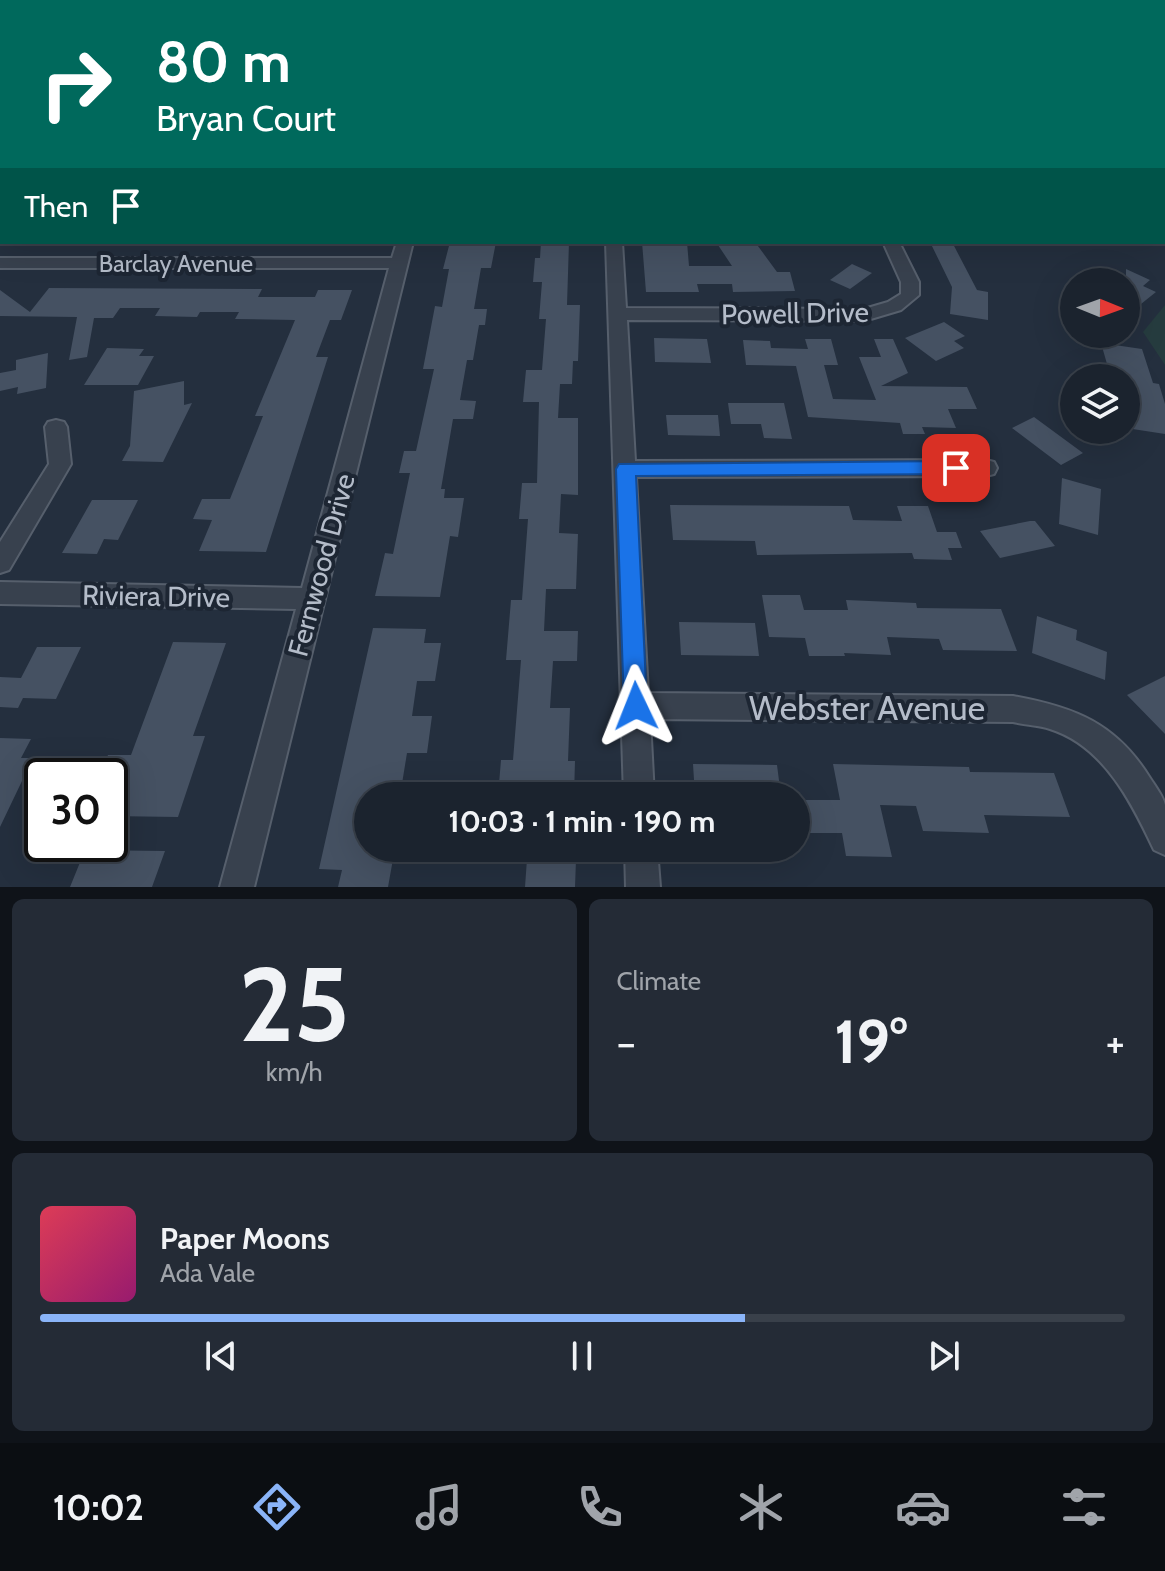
<!DOCTYPE html>
<html lang="en">
<head>
<meta charset="utf-8">
<style>
  :root { --surface:#1b232e; --page:#242b36; --text:#f1f3f6; --muted:#a0a4aa; --line:#39404a; --accent:#8ab4f8 }
  body { margin:0; font-family:Cabin,sans-serif; background:var(--page); color:var(--text); height:100vh; display:flex; flex-direction:column; font-size:30px; white-space:nowrap }
  * { box-sizing:border-box; margin:0 }
  p { font-size:26px; color:var(--muted) }
  .icon { flex:none; width:44px; height:44px; fill:none; stroke:currentColor; stroke-width:2; stroke-linecap:round; stroke-linejoin:round }
  .map { position:relative; height:887px; overflow:hidden }
  .sheet { display:flex; flex-direction:column; gap:12px; padding:12px; background:#0f1319; flex:1 }
  .sheet>* { flex:none }
  .banner { position:absolute; left:0px; top:0px; width:1166px; height:244px; box-shadow:0 8px 32px #0002,0 0 0 2px var(--line); background:#00695c; color:#fff; overflow:hidden }
  .needle { width:52px; rotate:91deg }
  .buttons { position:absolute; left:1060px; top:268px; display:grid; gap:16px }
  .buttons a { display:grid; place-items:center; width:80px; height:80px; border-radius:50%; background:var(--surface); box-shadow:0 8px 32px #0002,0 0 0 2px var(--line); font-size:40px }
  .speed { position:absolute; left:24px; top:758px; display:flex; gap:16px; font-size:40px; font-weight:700; text-align:center }
  .speed>* { display:grid; place-content:center; width:104px; height:104px; border-radius:50%; background:var(--surface); box-shadow:0 8px 32px #0002,0 0 0 2px var(--line); line-height:1 }
  .speed .limit { border:4px solid #111; border-radius:12px; background:#fff; color:#111 }
  .pin { position:absolute; display:grid; place-items:center; width:68px; height:68px; color:#fff; margin:-34px; border-radius:16px; box-shadow:0 4px 12px #0006 }
  .me { position:absolute; width:88px; margin:-44px; rotate:358deg; stroke-linejoin:round; filter:drop-shadow(0 0 6px #0008) }
  .turn { display:flex; align-items:center; gap:28px; height:168px; padding:0 24px; font-size:36px }
  .turn .icon { width:104px; height:104px; stroke-width:2.5 }
  .turn b { display:block; font-size:56px; line-height:68px }
  .then { display:flex; align-items:center; height:76px; padding:0 24px; background:#0003; gap:16px; font-size:30px }
  .big { font-size:60px; font-weight:700; line-height:1.1 }
  .sheet .widget { flex:1; display:flex; flex-direction:column; justify-content:center; gap:12px; min-width:0; padding:0 28px; border-radius:12px; background:var(--page) }
  .sheet .dial { align-items:center; gap:0 }
  .dial b { font-size:104px; line-height:1 }
  .song { display:flex; align-items:center; gap:24px }
  .cover { width:96px; height:96px; border-radius:12px; background:linear-gradient(135deg,hsl(350 70% 55%),hsl(320 70% 35%)) }
  .played { height:8px; border-radius:4px; background:linear-gradient(90deg,var(--accent) 65%,var(--line) 65%) }
  .keys { display:flex; justify-content:space-around; direction:ltr }
  .heat { display:flex; justify-content:space-between; align-items:center; font-size:44px; direction:ltr }
  .sheet .tiles { flex:1; display:grid; gap:12px; grid-template-columns:1fr 1fr }
  .widget:last-child { grid-column:span 2 }
  .trip { position:absolute; left:354px; top:782px; width:456px; height:80px; border-radius:40px; background:var(--surface); box-shadow:0 8px 32px #0002,0 0 0 2px var(--line); font-weight:700; line-height:80px; text-align:center }
  .tabs { display:flex; height:128px; justify-content:space-around; align-items:center; background:#0b0e12; color:var(--muted) }
  .tabs .icon { width:56px; height:56px }
  .tabs .selected { color:var(--accent) }
  .tabs b { font-size:36px; color:var(--text) }
  .map>svg:first-child { display:block }
  .green { fill:#263c3f }
  .water { fill:#394c67 }
  .building { fill:#455162 }
  .lines { fill:none; stroke-linecap:round; stroke-linejoin:round }
  .minor-casing { stroke:#565f6c; stroke-width:4 }
  .minor { fill:#38414e; fill-rule:evenodd }
  .route { fill:#1a73e8; stroke:#114b97; stroke-width:2 }
  .labels { text-anchor:middle; dominant-baseline:central; stroke-width:8; stroke-linejoin:round; paint-order:stroke }
  .far-street-label { font-size:24px; fill:#b4bcc9; stroke:#1d2633 }
  .street-label { font-size:28px; fill:#b4bcc9; stroke:#1d2633 }
  .near-street-label { font-size:34px; fill:#b4bcc9; stroke:#1d2633 }
</style>
</head>
<body>
<div class="map">
<svg width="1165" height="887" viewBox="0 0 1165 887">
  <rect width="100%" height="100%" fill="#242f3e"/>
  <!-- green -->
  <path class="green" d="M 1165,305 L 1165,365 L 1143,332 Z"/>
  <!-- water -->
  <path class="water" d="M 297,0 L 1165,0 L 1165,186 L 1164,2 L 291,2 Z"/>
  <!-- building -->
  <path class="building" d="M 450,242 L 496,242 L 491,268 L 481,268 L 474,309 L 487,309 L 485,325 L 479,325 L 473,360 L 467,360 L 460,400 L 476,401 L 473,419 L 453,419 L 441,489 L 445,489 L 444,498 L 464,498 L 458,537 L 450,536 L 440,597 L 375,596 L 385,553 L 393,554 L 410,473 L 399,473 L 404,451 L 416,451 L 434,369 L 423,369 L 435,306 L 442,307 L 449,269 L 443,269 Z
    M 541,242 L 569,242 L 567,305 L 580,305 L 578,361 L 573,361 L 572,384 L 560,384 L 558,418 L 578,418 L 578,495 L 561,494 L 559,533 L 578,534 L 576,589 L 546,589 L 544,631 L 578,631 L 577,661 L 553,661 L 550,708 L 570,708 L 568,761 L 575,761 L 574,796 L 498,796 L 501,760 L 513,760 L 521,660 L 506,660 L 511,600 L 522,600 L 528,519 L 519,519 L 522,483 L 537,483 L 539,402 L 523,402 L 526,370 L 542,370 L 546,319 L 539,319 L 542,282 L 533,282 L 535,258 L 540,258 Z
    M 642,242 L 687,242 L 689,266 L 732,266 L 716,242 L 755,242 L 777,272 L 790,272 L 795,291 L 733,292 L 732,284 L 697,284 L 699,292 L 646,292 Z
    M 930,242 L 952,242 L 977,290 L 988,292 L 988,320 L 950,314 L 952,287 Z
    M 852,264 L 872,273 L 850,289 L 830,280 Z
    M 1126,269 L 1150,280 L 1143,286 L 1156,292 L 1126,316 Z
    M 49,288 L 262,289 L 258,297 L 315,297 L 318,290 L 352,290 L 341,320 L 330,320 L 316,357 L 328,357 L 266,552 L 199,551 L 212,520 L 193,519 L 202,499 L 230,499 L 263,416 L 255,416 L 295,320 L 235,319 L 239,312 L 200,312 L 197,317 L 155,316 L 160,308 L 120,308 L 113,318 L 94,318 L 87,357 L 69,360 L 77,317 L 0,316 L 0,290 L 30,312 Z
    M 944,322 L 965,336 L 954,341 L 964,348 L 936,361 L 905,338 Z
    M 654,338 L 707,339 L 711,363 L 655,362 Z
    M 805,339 L 831,339 L 838,365 L 824,365 L 833,399 L 876,400 L 859,357 L 881,357 L 874,339 L 893,339 L 908,373 L 881,386 L 967,387 L 977,409 L 948,409 L 956,428 L 922,427 L 925,434 L 903,434 L 900,423 L 808,417 L 796,366 L 746,365 L 743,340 L 770,341 L 771,348 L 808,349 Z
    M 1101,343 L 1142,349 L 1153,383 L 1159,384 L 1165,404 L 1165,434 L 1126,428 L 1126,378 L 1111,378 Z
    M 107,348 L 144,349 L 139,356 L 154,356 L 138,385 L 84,385 Z
    M 48,353 L 46,388 L 17,394 L 18,387 L 0,391 L 0,373 L 16,370 L 16,360 Z
    M 184,381 L 184,405 L 192,403 L 163,462 L 122,461 L 130,446 L 134,391 Z
    M 728,403 L 784,403 L 792,439 L 764,438 L 761,424 L 731,424 Z
    M 666,415 L 718,415 L 720,436 L 668,435 Z
    M 1034,417 L 1083,453 L 1061,465 L 1012,428 Z
    M 1062,478 L 1101,489 L 1098,535 L 1059,524 Z
    M 92,500 L 138,500 L 118,540 L 104,539 L 97,554 L 62,553 Z
    M 670,505 L 849,506 L 853,520 L 902,521 L 897,506 L 928,506 L 937,532 L 956,532 L 962,548 L 948,548 L 952,560 L 914,559 L 912,553 L 757,555 L 755,541 L 673,540 Z
    M 1030,521 L 1035,521 L 1055,546 L 1000,558 L 980,531 Z
    M 762,595 L 800,595 L 804,610 L 848,610 L 846,600 L 916,603 L 917,608 L 1001,609 L 1017,651 L 943,650 L 939,639 L 887,637 L 891,655 L 844,653 L 845,656 L 809,656 L 805,638 L 769,637 Z
    M 1037,616 L 1077,630 L 1076,640 L 1107,652 L 1105,680 L 1032,653 Z
    M 679,622 L 755,623 L 759,656 L 681,655 Z
    M 373,628 L 426,629 L 424,643 L 441,643 L 435,681 L 417,681 L 412,716 L 432,716 L 427,753 L 407,753 L 400,796 L 368,796 L 368,848 L 395,848 L 388,887 L 338,887 L 342,870 L 319,869 Z
    M 173,642 L 226,643 L 193,736 L 205,736 L 178,817 L 110,816 L 118,797 L 110,797 L 110,776 L 99,776 L 108,755 L 131,755 Z
    M 37,647 L 81,647 L 56,699 L 23,698 L 18,708 L 0,707 L 0,677 L 21,678 Z
    M 1165,676 L 1165,734 L 1127,695 Z
    M 0,738 L 31,739 L 21,758 L 33,758 L 0,827 Z
    M 693,764 L 777,765 L 781,796 L 695,796 Z
    M 833,764 L 969,767 L 970,772 L 1054,773 L 1070,817 L 984,815 L 989,833 L 923,831 L 916,806 L 880,805 L 892,857 L 846,856 L 842,833 L 807,833 L 802,800 L 840,800 Z
    M 85,850 L 165,851 L 152,887 L 70,887 Z
    M 527,859 L 576,860 L 575,887 L 525,887 Z"/>
  <g class="lines">
    <!-- minor casing -->
    <g class="minor-casing">
      <path id="minor" d="M 2,63 L 2,71 L 0,72 L 0,64 Z
        M 397,242 L 413,242 L 254,887 L 220,887 L 296,609 L 0,604 L 0,582 L 302,588 L 389,268 L 0,268 L 0,258 L 392,258 Z
        M 606,242 L 622,242 L 626,308 L 864,309 L 888,302 L 901,294 L 901,282 L 883,242 L 899,242 L 919,282 L 919,295 L 901,310 L 864,321 L 627,320 L 635,461 L 986,460 L 994,462 L 997,468 L 994,474 L 986,476 L 636,477 L 648,693 L 1013,696 C 1074,707 1116,723 1150,778 C 1155,786 1163,796 1165,805 C 1165,820 1165,840 1165,855 L 1154,850 C 1132,803 1104,746 1050,729 C 1038,725 1025,725 1013,722 L 650,719 L 654,796 L 624,796 Z
        M 56,420 L 64,422 L 67,427 L 71,464 L 9,570 L 0,573 L 0,542 L 49,464 L 45,427 L 48,422 Z
        M 625,848 L 657,848 L 660,887 L 626,887 Z"/>
    </g>
    <!-- minor -->
    <use href="#minor" class="minor"/>
  </g>
  <!-- route -->
  <path class="route" d="M 956,461 L 965,468 L 956,474 L 636,476 L 647,706 L 644,714 L 636,717 L 627,714 L 624,706 L 616,469 L 619,464 Z"/>
  <g class="labels">
    <!-- far-street labels -->
    <g class="far-street-label">
      <text x="176" y="263">Barclay Avenue</text>
    </g>
    <!-- street labels -->
    <g class="street-label">
      <text transform="translate(795 313) rotate(-1)">Powell Drive</text>
      <text transform="translate(321 565) rotate(-75)">Fernwood Drive</text>
      <text transform="translate(156 596) rotate(1)">Riviera Drive</text>
    </g>
    <!-- near-street labels -->
    <g class="near-street-label">
      <text x="867" y="708">Webster Avenue</text>
    </g>
  </g>
</svg>
<div class="buttons">
<a><svg class="needle" viewBox="-14 -14 28 28"><path d="M0-13l5 13h-10z" fill="#e53935"/><path d="M0 13l5-13h-10z" fill="#a0a4aa"/></svg></a>
<a><svg class="icon" aria-label="layers" viewBox="0 0 24 24"><path d="M12 4l9 5-9 5-9-5zM3 14l9 5 9-5"/></svg></a>
</div>
<div class="speed"><div class="limit">30</div></div>
<div class="pin" style="left:956px;top:468px;background:#d93025"><svg class="icon" aria-label="arrive" viewBox="0 0 24 24"><path d="M6 21V4h12l-3 4 3 4H6"/></svg></div>
<svg class="me" style="left:636px;top:706px" viewBox="-20 -20 40 40"><path d="M0-17L14 15 0 8-14 15z" fill="#1a73e8" stroke="#fff" stroke-width="4"/></svg>
<div class="trip">10:03 · 1 min · 190 m</div>
<div class="banner">
<div class="turn"><svg class="icon" aria-label="right" viewBox="0 0 24 24"><path d="M7 20v-9h11M14 6l5 5-5 5"/></svg><div><b>80 m</b>Bryan Court</div></div>
<div class="then">Then<svg class="icon" aria-label="arrive" viewBox="0 0 24 24"><path d="M6 21V4h12l-3 4 3 4H6"/></svg></div>
</div>
</div>
<section class="sheet">
<div class="tiles">
<div class="widget dial"><b>25</b><p>km/h</p></div>
<div class="widget"><p>Climate</p>
<div class="heat"><a>−</a><b class="big">19°</b><a>+</a></div>
</div>
<div class="widget">
<div class="song"><i class="cover"></i><div><b>Paper Moons</b><p>Ada Vale</p></div></div>
<div class="played"></div>
<div class="keys"><svg class="icon" aria-label="previous" viewBox="0 0 24 24"><path d="M18 5L8 12l10 7zM5 5v14"/></svg><svg class="icon" aria-label="pause" viewBox="0 0 24 24"><path d="M8 5v14M16 5v14"/></svg><svg class="icon" aria-label="next" viewBox="0 0 24 24"><path d="M6 5l10 7-10 7zM19 5v14"/></svg></div>
</div>
</div>
</section>
<nav class="tabs">
<b>10:02</b>
<svg class="icon selected" aria-label="directions" viewBox="0 0 24 24"><path d="M12 3l9 9-9 9-9-9zM9 14v-3h6M13 9l2 2-2 2"/></svg>
<svg class="icon" aria-label="music" viewBox="0 0 24 24"><path d="M9 18V5l10-2v13"/><circle cx="6" cy="18" r="3"/><circle cx="16" cy="16" r="3"/></svg>
<svg class="icon" aria-label="phone" viewBox="0 0 24 24"><path d="M5 4h4l2 5-3 2q2 4 5 5l2-3 5 2v4C11 20 4 13 5 4z"/></svg>
<svg class="icon" aria-label="climate" viewBox="0 0 24 24"><path d="M12 3v18M4 7l16 10M4 17L20 7"/></svg>
<svg class="icon" aria-label="car" viewBox="0 0 24 24"><path d="M5 17H2v-5l4-1 3-4h7l3 4 3 1v5h-3M9 17h6M6 11h13"/><circle cx="7" cy="17" r="2"/><circle cx="17" cy="17" r="2"/></svg>
<svg class="icon" aria-label="filters" viewBox="0 0 24 24"><path d="M4 7h16M4 17h16"/><circle cx="9" cy="7" r="2"/><circle cx="15" cy="17" r="2"/></svg>
</nav>
</body>
</html>
